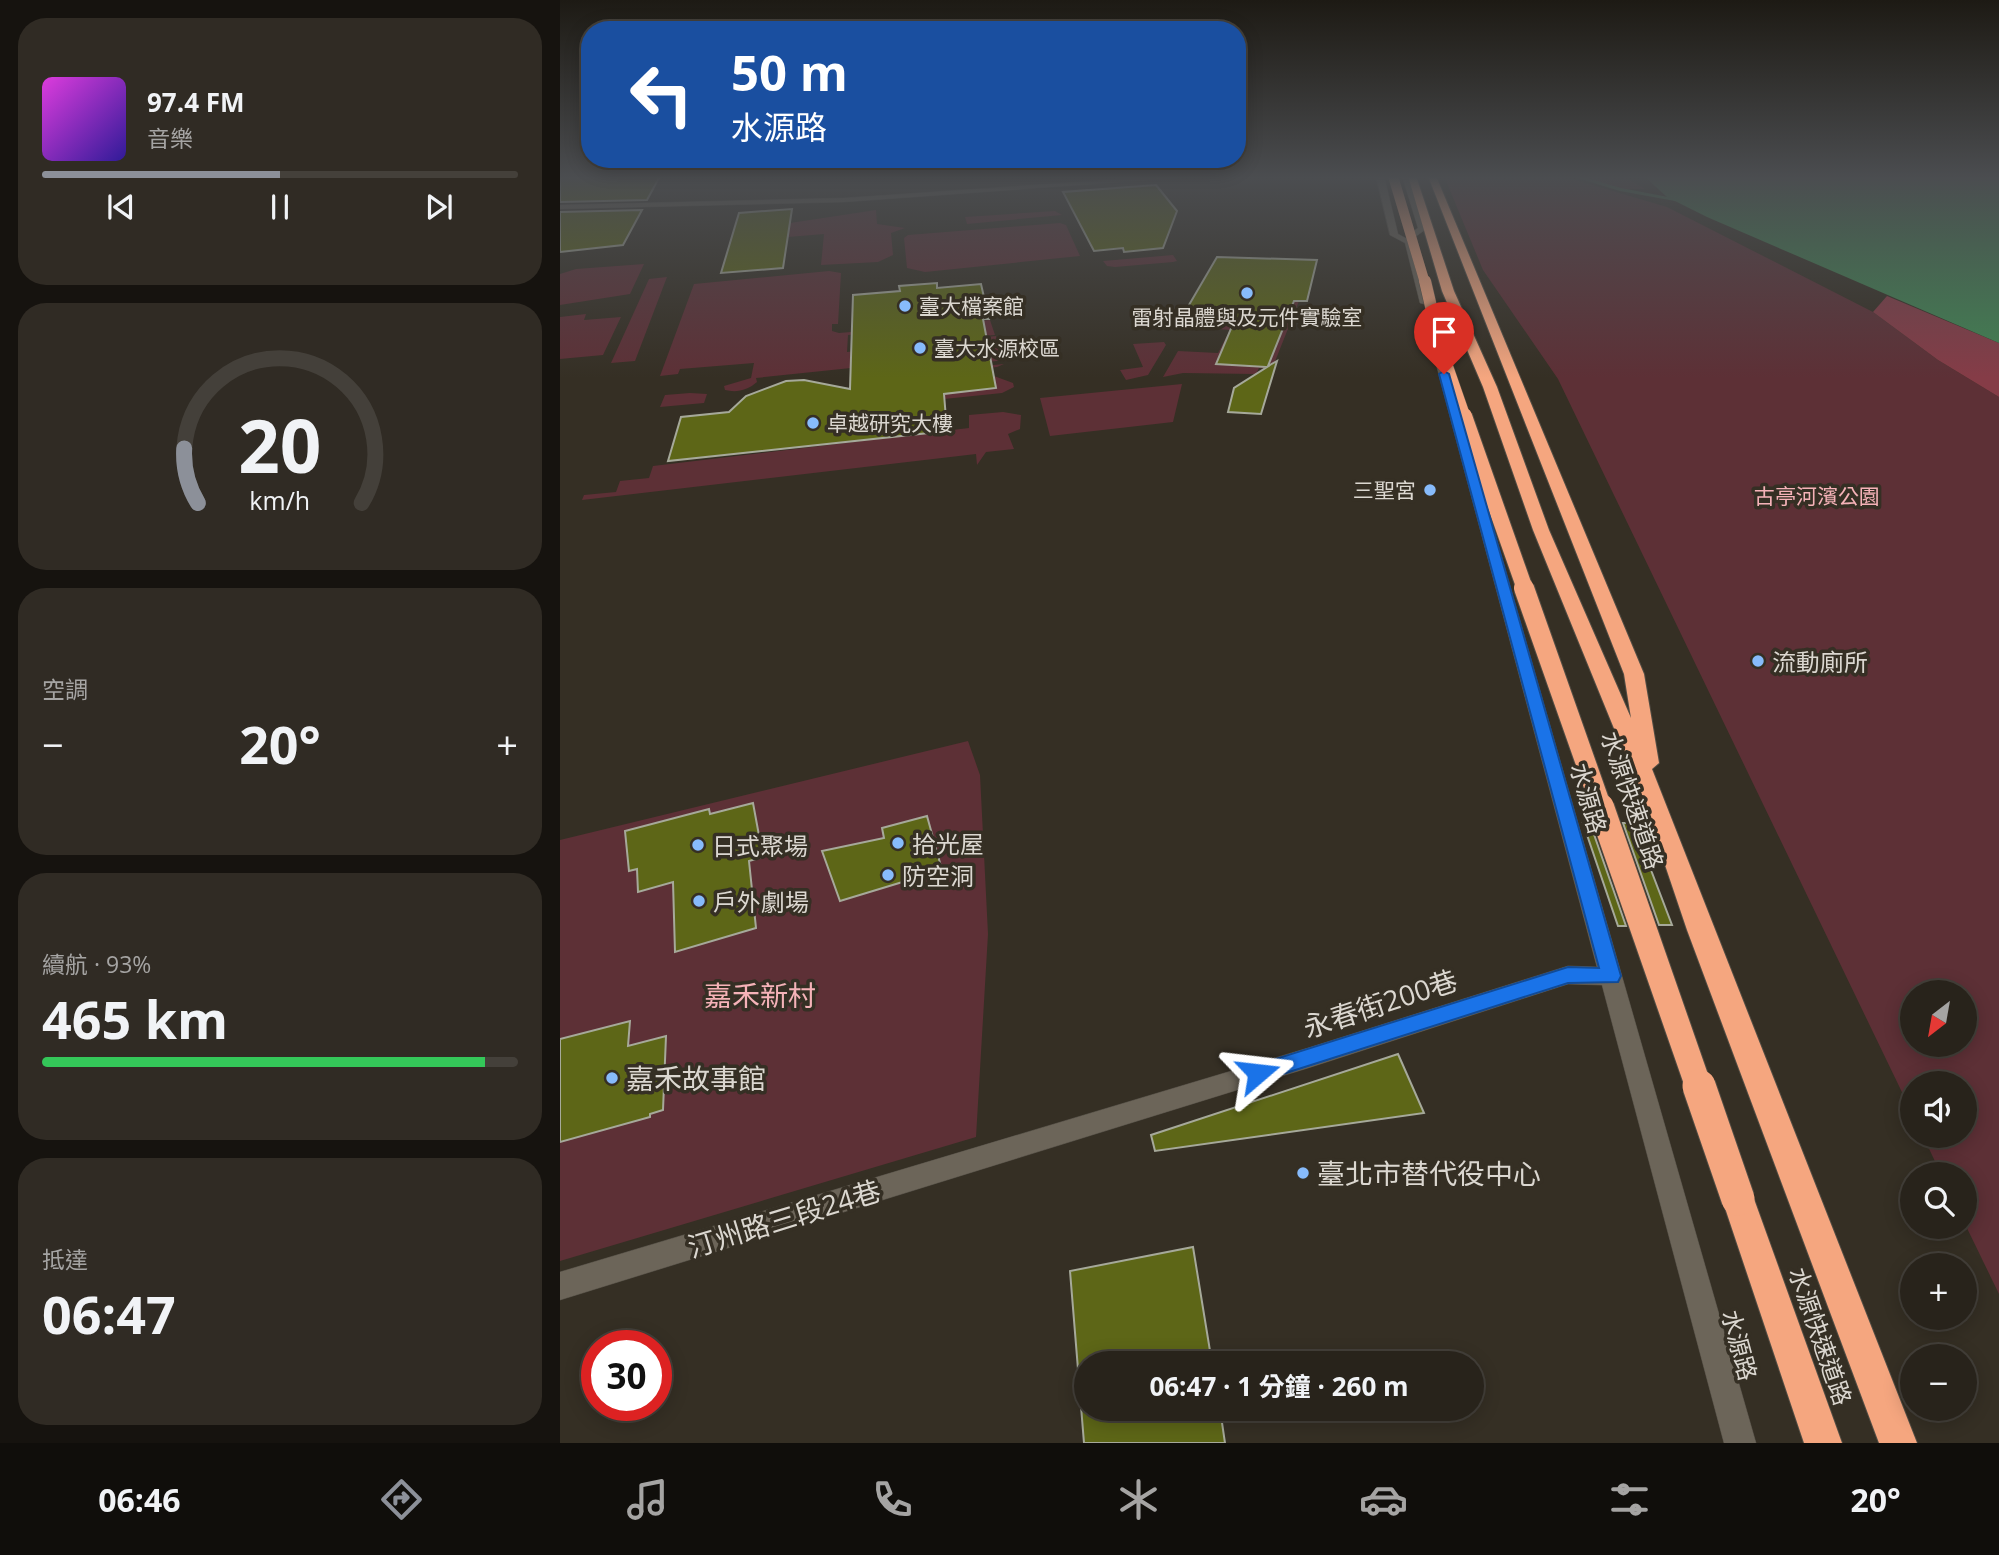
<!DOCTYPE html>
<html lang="zh-TW">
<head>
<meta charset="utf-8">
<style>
  :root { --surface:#28231b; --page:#302b24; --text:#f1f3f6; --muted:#a5a4a3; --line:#44403a; --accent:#8c9099 }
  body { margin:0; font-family:"Open Sans","Noto Sans TC",sans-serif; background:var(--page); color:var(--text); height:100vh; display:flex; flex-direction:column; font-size:26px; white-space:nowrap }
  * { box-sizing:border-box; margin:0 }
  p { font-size:23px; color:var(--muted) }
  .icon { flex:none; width:38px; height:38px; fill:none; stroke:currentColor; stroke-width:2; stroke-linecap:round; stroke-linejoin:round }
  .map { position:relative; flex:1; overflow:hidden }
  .drawer { display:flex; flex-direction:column; gap:18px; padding:18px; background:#16130f; width:560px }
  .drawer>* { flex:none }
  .guide { position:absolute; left:21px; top:21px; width:665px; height:147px; border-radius:28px; box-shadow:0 4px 18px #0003,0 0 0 2px var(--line); background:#1a4fa0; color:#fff; overflow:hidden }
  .needle { width:46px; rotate:211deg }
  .buttons { position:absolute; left:1340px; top:980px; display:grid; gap:14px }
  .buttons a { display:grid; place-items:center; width:77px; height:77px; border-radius:50%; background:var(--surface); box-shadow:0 4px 18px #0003,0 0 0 2px var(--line); font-size:35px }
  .speed { position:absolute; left:21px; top:1330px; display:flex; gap:14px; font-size:35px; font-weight:700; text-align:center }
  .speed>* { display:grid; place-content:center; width:91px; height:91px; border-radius:50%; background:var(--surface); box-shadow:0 4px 18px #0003,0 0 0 2px var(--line); line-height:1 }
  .speed .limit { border:10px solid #d22; background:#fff; color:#111 }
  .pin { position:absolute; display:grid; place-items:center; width:60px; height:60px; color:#fff; margin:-72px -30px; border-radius:50% 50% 50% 0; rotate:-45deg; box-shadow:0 0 7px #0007 }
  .pin .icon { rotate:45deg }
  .me { position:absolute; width:77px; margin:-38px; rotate:73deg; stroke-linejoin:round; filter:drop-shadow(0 0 5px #0008) }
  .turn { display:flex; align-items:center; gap:24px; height:147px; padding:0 35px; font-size:32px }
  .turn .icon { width:91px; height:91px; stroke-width:2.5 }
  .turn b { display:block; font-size:49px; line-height:60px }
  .big { font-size:52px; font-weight:700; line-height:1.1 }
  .drawer .widget { flex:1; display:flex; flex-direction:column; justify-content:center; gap:10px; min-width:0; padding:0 24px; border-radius:28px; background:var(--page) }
  .drawer .dial { align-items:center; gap:0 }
  .dial svg { height:182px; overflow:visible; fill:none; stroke:var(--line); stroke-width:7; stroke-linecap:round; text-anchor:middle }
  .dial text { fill:var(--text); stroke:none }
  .song { display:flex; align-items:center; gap:21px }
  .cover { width:84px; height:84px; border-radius:10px; background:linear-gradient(135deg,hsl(300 70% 55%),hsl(250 70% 35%)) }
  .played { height:7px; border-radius:4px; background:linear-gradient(90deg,var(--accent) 50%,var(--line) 50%) }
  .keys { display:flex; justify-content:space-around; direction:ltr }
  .heat { display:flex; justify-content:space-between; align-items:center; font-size:38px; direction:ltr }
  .charge { height:10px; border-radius:5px; background:linear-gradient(90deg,#34c759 93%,var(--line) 0) }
  .trip { position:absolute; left:514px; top:1351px; width:410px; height:70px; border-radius:35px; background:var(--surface); box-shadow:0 4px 18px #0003,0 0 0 2px var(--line); font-weight:700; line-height:70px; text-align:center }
  .tab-bar { display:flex; height:112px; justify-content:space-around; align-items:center; background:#100e0b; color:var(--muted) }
  .tab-bar .icon { width:49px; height:49px }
  .tab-bar .selected { color:var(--accent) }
  .tab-bar b { font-size:32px; color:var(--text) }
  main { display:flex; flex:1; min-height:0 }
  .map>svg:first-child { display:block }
  .green { fill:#5d3036; fill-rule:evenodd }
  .forest { fill:#853c47 }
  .water { fill:#428353 }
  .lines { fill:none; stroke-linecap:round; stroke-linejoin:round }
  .stream { fill:#428353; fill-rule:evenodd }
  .building { fill:#5d6617; stroke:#a6a99a; stroke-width:2 }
  .minor-casing { stroke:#524d44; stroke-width:1 }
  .highway-casing { stroke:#524d44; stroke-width:2 }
  .minor { fill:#6c6559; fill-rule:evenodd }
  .highway { fill:#f5a67f; fill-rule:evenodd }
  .highway-bridge-far5-casing { stroke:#524d44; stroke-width:10; stroke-linecap:butt }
  .highway-bridge-far4-casing { stroke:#524d44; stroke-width:13; stroke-linecap:butt }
  .highway-bridge-far3-casing { stroke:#524d44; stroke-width:18; stroke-linecap:butt }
  .highway-bridge-far2-casing { stroke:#524d44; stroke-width:22; stroke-linecap:butt }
  .highway-bridge-far1-casing { stroke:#524d44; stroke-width:28; stroke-linecap:butt }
  .highway-bridge-casing { stroke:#524d44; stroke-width:35; stroke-linecap:butt }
  .highway-bridge-far5 { stroke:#f5a67f; stroke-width:10 }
  .highway-bridge-far4 { stroke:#f5a67f; stroke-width:12 }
  .highway-bridge-far3 { stroke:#f5a67f; stroke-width:16 }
  .highway-bridge-far2 { stroke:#f5a67f; stroke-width:20 }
  .highway-bridge-far1 { stroke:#f5a67f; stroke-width:26 }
  .highway-bridge { stroke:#f5a67f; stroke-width:33 }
  .route { fill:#1a73e8; stroke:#114b97; stroke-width:2 }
  .poi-dot { fill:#87bbfb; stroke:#352f24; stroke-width:2.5 }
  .labels { text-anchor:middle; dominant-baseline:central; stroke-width:7; stroke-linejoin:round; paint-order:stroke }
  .far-poi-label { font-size:21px; fill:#dbd7d0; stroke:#352f24; text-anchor:start }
  .far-park-label { font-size:21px; fill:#f5b2b8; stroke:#352f24 }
  .poi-label { font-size:24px; fill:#dbd7d0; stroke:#352f24; text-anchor:start }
  .street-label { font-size:24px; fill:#dbd7d0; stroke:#352f24 }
  .near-park-label { font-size:28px; fill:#f5b2b8; stroke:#352f24 }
  .near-street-label { font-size:28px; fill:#dbd7d0; stroke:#352f24 }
  .near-poi-label { font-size:28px; fill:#dbd7d0; stroke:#352f24; text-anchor:start }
</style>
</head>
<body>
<main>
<section class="drawer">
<div class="widget">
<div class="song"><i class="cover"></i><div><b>97.4 FM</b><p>音樂</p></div></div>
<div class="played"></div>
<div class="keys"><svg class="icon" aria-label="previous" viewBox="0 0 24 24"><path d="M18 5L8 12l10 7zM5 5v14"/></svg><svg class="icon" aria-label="pause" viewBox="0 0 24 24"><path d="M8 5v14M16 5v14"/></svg><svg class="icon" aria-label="next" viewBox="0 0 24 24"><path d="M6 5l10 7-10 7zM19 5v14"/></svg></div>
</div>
<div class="widget dial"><svg viewBox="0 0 100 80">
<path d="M14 69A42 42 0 1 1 86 69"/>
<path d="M14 69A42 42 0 0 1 8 45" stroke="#8c9099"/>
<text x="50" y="56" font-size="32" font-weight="700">20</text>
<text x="50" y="72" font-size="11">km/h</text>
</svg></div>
<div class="widget"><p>空調</p>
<div class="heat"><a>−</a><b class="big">20°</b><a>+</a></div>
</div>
<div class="widget"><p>續航 · 93%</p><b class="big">465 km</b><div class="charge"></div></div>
<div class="widget"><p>抵達</p><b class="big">06:47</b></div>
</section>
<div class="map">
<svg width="1439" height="1443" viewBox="0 0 1439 1443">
  <rect width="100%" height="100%" fill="#352f24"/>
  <!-- green -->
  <path class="green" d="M 884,176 L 1002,176 L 1107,207 L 1313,312 L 1378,360 L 1439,397 L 1439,1294 L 1405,1224 L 1405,1174 L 1381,1174 L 1363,1136 L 1405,1136 L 1405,1083 L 1353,1083 L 1353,1115 L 998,379 L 923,270 ZM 1353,992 L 1405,992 L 1405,1045 L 1353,1045 Z
    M 1016,176 L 1063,176 L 1085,189 L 1055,189 Z
    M 316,210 L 317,224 L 345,228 L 331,233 L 333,255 L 318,262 L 261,265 L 264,234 L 228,237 L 230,223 Z
    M 495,211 L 502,215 L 407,224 L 405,217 Z
    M 500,223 L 506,225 L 520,256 L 365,272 L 347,268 L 344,238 L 348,235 Z
    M 613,255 L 617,261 L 613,262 L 555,267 L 547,266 L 543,261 Z
    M 84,264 L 70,294 L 0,305 L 0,274 L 16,269 Z
    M 269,271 L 281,273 L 278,324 L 272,324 L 272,331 L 279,333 L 430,320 L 435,335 L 423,336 L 420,323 L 288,335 L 287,352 L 436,336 L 438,342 L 443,342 L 448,360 L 318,372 L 291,368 L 196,378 L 197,382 C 188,390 177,393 165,390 L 164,386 L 191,378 L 194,363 L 120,369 L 118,374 L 100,376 L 134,284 Z
    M 107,277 L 75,361 L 51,363 L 89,279 Z
    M 734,301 L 739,301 L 712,369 L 699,368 L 696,374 L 623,373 L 603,377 L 618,351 L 658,353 L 670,330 L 631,327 L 634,322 L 697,325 Z
    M 26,314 L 24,320 L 61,317 L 43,355 L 0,359 L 0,317 Z
    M 604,342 L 606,345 L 588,375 L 566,380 L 560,370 L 583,367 L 573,344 Z
    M 444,364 L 437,367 L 370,375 L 373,382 L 434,376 L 453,383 L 454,387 L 442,393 L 384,399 L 383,388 L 349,390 L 362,387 L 360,372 Z
    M 622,384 L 613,422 L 490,436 L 480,398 Z
    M 130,393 L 147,394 L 144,403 L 100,407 L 105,395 Z
    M 443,412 L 461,415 L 460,429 L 448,434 L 454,449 L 426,452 L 417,465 L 416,454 L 22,500 L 24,495 L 56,492 L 60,481 L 89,478 L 93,466 L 409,428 L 409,415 Z
    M 408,741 L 420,775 L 428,934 L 416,1137 L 0,1261 L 0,840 Z"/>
  <!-- forest -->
  <path class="forest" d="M 1327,296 L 1439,343 L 1439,397 L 1378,360 L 1313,312 Z"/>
  <!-- water -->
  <path class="water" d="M 1084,176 L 1439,176 L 1439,343 L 1147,217 L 1107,197 Z"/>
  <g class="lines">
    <!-- stream -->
    <path class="stream" d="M 1011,176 L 1020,176 L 1061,188 L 1129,201 L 1126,203 L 1060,191 Z"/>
  </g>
  <!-- building -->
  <path class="building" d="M 0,176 L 100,176 L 87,200 L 0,202 Z
    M 596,185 L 617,211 L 603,248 L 564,252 L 563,248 L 534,251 L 503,192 Z
    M 232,209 L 223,268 L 161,273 L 179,213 Z
    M 82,210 L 63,245 L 0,252 L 0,212 Z
    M 657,257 L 757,260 L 747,301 L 734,301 L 708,366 L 717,361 L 701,414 L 668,412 L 674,388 L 707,367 L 656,364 L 673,324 L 619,322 Z
    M 377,283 L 377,288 L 421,284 L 429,319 L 423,319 L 436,388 L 384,394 L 387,431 L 108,461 L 121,417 L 169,412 L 186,396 L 226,381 L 244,380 L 290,389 L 293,295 L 340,291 L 339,286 Z
    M 193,803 L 203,857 L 189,861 L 196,928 L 115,952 L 113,882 L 78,892 L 77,869 L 69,871 L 65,831 L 149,809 L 150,814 Z
    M 367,816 L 382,870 L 280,901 L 262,851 L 324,838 L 322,828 Z
    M 1023,823 L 1030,823 L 1066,926 L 1058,926 Z
    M 1063,823 L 1073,823 L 1112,925 L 1099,925 Z
    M 70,1021 L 68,1046 L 106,1036 L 103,1110 L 90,1114 L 90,1117 L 0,1142 L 0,1039 Z
    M 838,1054 L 864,1113 L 595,1151 L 591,1135 Z
    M 633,1247 L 652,1363 L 527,1363 L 527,1409 L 660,1409 L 665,1443 L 524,1443 L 510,1271 Z"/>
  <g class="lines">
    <!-- minor casing -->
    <g class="minor-casing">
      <path id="minor" d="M 607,176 L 644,176 L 284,202 L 0,209 L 0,205 L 284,198 Z
        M 816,176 L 824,176 L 838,234 L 853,242 L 868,305 L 860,303 L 845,243 L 830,235 Z
        M 836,176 L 850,178 L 866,229 L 855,237 L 848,235 L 858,228 L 843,179 Z
        M 880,357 L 885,360 L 1196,1443 L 1164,1443 L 1042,985 L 1008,984 L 748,1068 L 0,1300 L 0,1272 L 748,1048 L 1008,966 L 1037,967 L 875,360 Z"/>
    </g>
    <!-- highway casing -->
    <g class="highway-casing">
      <path id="highway" d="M 848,176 L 856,176 L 894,291 L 937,387 L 989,530 L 1071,718 L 1064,674 L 868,176 L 876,176 L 1084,674 L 1099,763 L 1092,769 L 1357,1443 L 1319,1443 L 1127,930 L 1082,797 L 973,530 L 923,387 L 882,291 Z
        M 1178,1184 L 1189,1189 L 1194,1199 L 1282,1443 L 1244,1443 L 1162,1199 L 1167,1189 Z"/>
    </g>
    <!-- minor -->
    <use href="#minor" class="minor"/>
    <!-- highway -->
    <use href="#highway" class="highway"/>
    <!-- highway-bridge-far5 casing -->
    <g class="highway-bridge-far5-casing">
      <path id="highway-bridge-far5" d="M 833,176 L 865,283"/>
    </g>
    <!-- highway-bridge-far4 casing -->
    <g class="highway-bridge-far4-casing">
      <path id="highway-bridge-far4" d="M 865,281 L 881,349 L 905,418"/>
    </g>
    <!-- highway-bridge-far3 casing -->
    <g class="highway-bridge-far3-casing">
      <path id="highway-bridge-far3" d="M 904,416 L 965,589"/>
    </g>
    <!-- highway-bridge-far2 casing -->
    <g class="highway-bridge-far2-casing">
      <path id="highway-bridge-far2" d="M 964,588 L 1042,809"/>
    </g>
    <!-- highway-bridge-far1 casing -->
    <g class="highway-bridge-far1-casing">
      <path id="highway-bridge-far1" d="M 1041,807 L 1139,1088"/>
    </g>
    <!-- highway-bridge casing -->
    <g class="highway-bridge-casing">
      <path id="highway-bridge" d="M 1139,1086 L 1178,1199"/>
    </g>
    <!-- highway-bridge-far5 -->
    <use href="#highway-bridge-far5" class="highway-bridge-far5"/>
    <!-- highway-bridge-far4 -->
    <use href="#highway-bridge-far4" class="highway-bridge-far4"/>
    <!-- highway-bridge-far3 -->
    <use href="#highway-bridge-far3" class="highway-bridge-far3"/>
    <!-- highway-bridge-far2 -->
    <use href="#highway-bridge-far2" class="highway-bridge-far2"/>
    <!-- highway-bridge-far1 -->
    <use href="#highway-bridge-far1" class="highway-bridge-far1"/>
    <!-- highway-bridge -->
    <use href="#highway-bridge" class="highway-bridge"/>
  </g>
  <!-- sky -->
  <linearGradient id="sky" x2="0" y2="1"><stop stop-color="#1d1a14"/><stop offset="0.47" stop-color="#4b4d50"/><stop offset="1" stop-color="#4b4d50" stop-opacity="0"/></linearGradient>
  <rect width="1439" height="378" fill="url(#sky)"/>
  <!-- route -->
  <path class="route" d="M 884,371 L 889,374 L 1061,976 L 1058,982 L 1008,983 L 698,1082 L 690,1080 L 687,1073 L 690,1067 L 1008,967 L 1039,968 L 879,374 Z"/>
  <!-- markers -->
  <g class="poi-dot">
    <circle cx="687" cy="293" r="7"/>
    <circle cx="345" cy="306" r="7"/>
    <circle cx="360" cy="348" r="7"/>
    <circle cx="253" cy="423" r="7"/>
    <circle cx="870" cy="490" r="7"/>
    <circle cx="1198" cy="661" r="7"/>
    <circle cx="338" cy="843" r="7"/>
    <circle cx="138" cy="845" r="7"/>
    <circle cx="328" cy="875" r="7"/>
    <circle cx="139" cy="901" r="7"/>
    <circle cx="52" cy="1078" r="7"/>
    <circle cx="743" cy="1173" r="7"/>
  </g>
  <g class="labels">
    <!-- far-poi labels -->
    <g class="far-poi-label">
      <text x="359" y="306">臺大檔案館</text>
      <text x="687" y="317" text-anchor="middle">雷射晶體與及元件實驗室</text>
      <text x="374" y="348">臺大水源校區</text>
      <text x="267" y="423">卓越研究大樓</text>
      <text x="856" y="490" text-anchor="end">三聖宮</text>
    </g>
    <!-- far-park labels -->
    <g class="far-park-label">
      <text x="1257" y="496">古亭河濱公園</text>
    </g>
    <!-- poi labels -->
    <g class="poi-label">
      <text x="1212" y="661">流動廁所</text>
      <text x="352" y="843">拾光屋</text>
      <text x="152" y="845">日式聚場</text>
      <text x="342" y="875">防空洞</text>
      <text x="153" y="901">戶外劇場</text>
    </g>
    <!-- street labels -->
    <g class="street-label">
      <text transform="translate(1029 798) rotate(74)">水源路</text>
      <text transform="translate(1073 800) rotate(71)">水源快速道路</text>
      <text transform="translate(1261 1336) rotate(71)">水源快速道路</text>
      <text transform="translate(1180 1345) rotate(75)">水源路</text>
    </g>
    <!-- near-park labels -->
    <g class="near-park-label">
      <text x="200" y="995">嘉禾新村</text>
    </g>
    <!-- near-street labels -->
    <g class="near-street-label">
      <text transform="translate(820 1003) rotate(-18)">永春街200巷</text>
      <text transform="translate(224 1218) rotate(-17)">汀州路三段24巷</text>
    </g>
    <!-- near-poi labels -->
    <g class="near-poi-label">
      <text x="66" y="1078">嘉禾故事館</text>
      <text x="757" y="1173">臺北市替代役中心</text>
    </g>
  </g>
</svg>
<div class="buttons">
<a><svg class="needle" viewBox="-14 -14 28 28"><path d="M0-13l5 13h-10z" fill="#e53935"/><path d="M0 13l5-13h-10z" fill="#a5a4a3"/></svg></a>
<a><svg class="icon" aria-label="sound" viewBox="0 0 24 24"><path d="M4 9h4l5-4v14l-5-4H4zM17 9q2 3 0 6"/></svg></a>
<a><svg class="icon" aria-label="search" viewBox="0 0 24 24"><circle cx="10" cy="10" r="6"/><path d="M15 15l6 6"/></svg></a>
<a>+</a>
<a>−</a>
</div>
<div class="speed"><div class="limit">30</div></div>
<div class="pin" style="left:884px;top:374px;background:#d93025"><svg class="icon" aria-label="arrive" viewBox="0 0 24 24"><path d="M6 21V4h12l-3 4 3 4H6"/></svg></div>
<svg class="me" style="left:698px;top:1073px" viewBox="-20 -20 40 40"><path d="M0-17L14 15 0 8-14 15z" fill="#1a73e8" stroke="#fff" stroke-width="4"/></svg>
<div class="trip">06:47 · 1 分鐘 · 260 m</div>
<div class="guide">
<div class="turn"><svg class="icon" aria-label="left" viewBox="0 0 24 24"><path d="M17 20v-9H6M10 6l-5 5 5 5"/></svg><div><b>50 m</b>水源路</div></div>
</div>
</div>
</main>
<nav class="tab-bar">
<b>06:46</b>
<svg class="icon selected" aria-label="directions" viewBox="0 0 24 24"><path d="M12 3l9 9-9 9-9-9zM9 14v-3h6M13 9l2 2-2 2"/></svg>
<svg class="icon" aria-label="music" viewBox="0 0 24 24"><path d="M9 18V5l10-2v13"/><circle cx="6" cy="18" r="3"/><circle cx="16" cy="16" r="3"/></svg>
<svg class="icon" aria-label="phone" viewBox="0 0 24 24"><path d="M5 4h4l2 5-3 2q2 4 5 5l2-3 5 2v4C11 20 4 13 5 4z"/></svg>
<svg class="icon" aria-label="climate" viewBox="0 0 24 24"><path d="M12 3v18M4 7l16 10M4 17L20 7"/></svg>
<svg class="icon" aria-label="car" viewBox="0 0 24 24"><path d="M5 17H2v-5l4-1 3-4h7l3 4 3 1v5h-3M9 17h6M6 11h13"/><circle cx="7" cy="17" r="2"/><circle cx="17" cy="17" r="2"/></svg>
<svg class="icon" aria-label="filters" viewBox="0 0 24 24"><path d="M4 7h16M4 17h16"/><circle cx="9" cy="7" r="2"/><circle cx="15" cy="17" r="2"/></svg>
<b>20°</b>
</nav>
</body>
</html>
